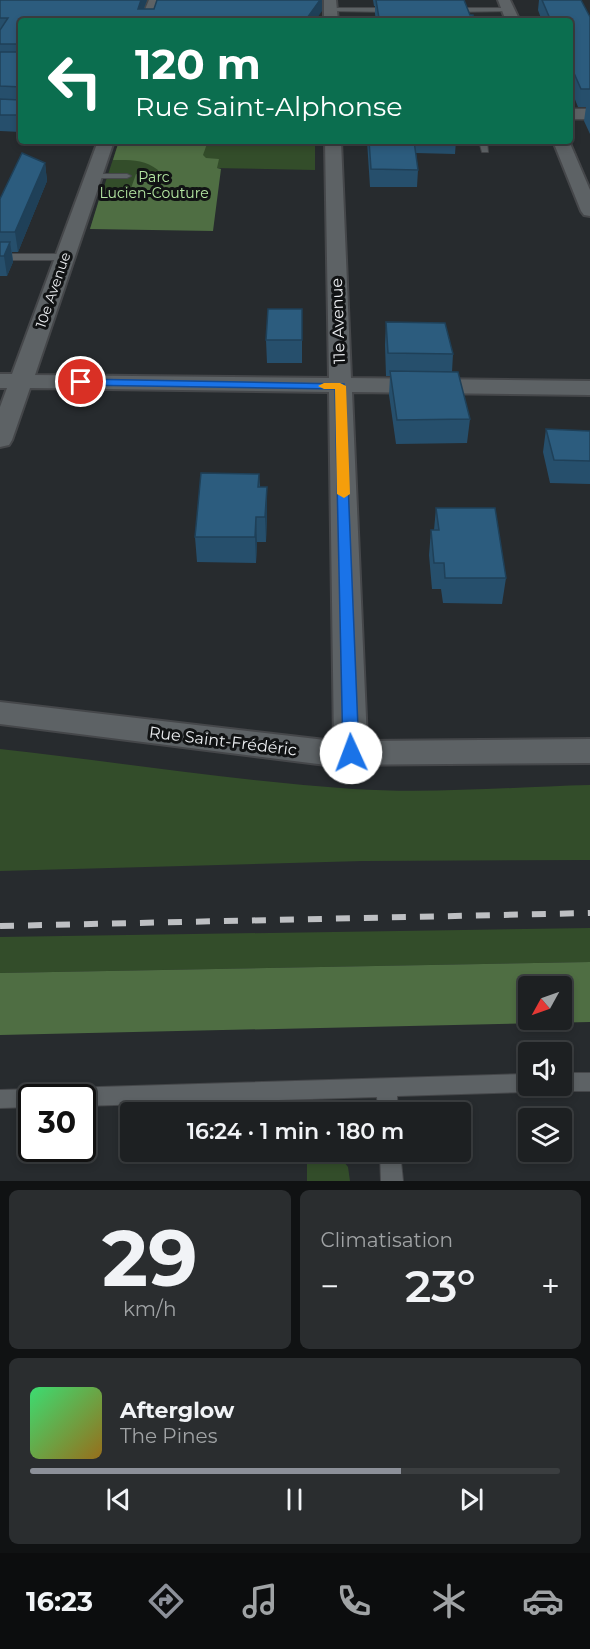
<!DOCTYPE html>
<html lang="fr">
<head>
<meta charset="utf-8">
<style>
  :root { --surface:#1d2022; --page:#2a2d2f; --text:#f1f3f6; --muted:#a0a3a5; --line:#3b3e40; --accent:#8c9099 }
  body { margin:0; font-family:Montserrat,sans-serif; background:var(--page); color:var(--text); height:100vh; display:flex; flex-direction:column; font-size:22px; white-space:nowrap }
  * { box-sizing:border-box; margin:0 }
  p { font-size:20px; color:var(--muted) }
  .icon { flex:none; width:33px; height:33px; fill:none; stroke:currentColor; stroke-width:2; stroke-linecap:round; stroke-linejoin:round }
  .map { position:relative; height:1181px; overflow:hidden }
  .details { display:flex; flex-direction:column; gap:9px; padding:9px; background:#101213; flex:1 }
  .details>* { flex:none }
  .top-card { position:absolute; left:18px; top:18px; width:555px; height:126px; border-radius:6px; box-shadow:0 3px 9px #0003,0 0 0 2px var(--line); background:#0b6e4f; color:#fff; overflow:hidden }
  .needle { width:39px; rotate:230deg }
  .controls { position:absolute; left:518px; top:976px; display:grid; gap:12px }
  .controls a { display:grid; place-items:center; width:54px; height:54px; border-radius:6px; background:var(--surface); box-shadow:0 3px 9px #0003,0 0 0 2px var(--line); font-size:30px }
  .speed { position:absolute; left:18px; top:1084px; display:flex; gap:12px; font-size:30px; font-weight:700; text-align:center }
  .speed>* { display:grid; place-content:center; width:78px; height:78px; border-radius:50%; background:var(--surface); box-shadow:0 3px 9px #0003,0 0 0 2px var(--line); line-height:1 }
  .speed .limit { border:3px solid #111; border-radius:9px; background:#fff; color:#111 }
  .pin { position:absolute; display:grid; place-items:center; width:51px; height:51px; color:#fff; margin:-26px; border:3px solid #fff; border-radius:50%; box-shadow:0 2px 6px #0007 }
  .me { position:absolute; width:66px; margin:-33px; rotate:358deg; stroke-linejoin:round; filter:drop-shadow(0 0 4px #0008) }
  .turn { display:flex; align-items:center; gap:21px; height:126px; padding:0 18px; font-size:27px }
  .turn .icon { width:78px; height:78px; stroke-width:2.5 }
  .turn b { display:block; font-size:42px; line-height:51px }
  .big { font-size:45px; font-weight:600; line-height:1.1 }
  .details .card { flex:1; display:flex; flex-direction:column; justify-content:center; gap:9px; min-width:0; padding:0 21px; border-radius:9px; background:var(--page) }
  .details .dial { align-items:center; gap:0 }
  .dial b { font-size:78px; line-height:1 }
  .song { display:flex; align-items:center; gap:18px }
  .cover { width:72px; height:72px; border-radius:9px; background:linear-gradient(135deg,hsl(140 70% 55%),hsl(40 70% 35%)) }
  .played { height:6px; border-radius:3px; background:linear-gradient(90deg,var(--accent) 70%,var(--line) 70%) }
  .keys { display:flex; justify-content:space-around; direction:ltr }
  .heat { display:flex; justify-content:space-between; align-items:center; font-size:33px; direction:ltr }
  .details .tiles { flex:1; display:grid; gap:9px; grid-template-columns:1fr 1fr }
  .card:last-child { grid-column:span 2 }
  .trip { position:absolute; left:120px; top:1102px; width:351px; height:60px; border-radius:6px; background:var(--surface); box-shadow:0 3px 9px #0003,0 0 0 2px var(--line); font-weight:600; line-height:60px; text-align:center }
  .dock { display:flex; height:96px; justify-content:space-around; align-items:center; background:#0c0d0e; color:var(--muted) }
  .dock .icon { width:42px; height:42px }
  .dock .current { color:var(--accent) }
  .dock b { font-size:27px; color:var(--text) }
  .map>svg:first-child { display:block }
  .green { fill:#334d2a }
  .forest { fill:#4f6e43; fill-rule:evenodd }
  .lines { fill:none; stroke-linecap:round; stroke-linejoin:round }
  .service-casing { stroke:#45474a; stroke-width:2 }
  .minor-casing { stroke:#45474a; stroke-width:4 }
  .tertiary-casing { stroke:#45474a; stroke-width:3 }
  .service { fill:#5d6265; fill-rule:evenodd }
  .minor { fill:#5d6265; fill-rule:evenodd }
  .tertiary { fill:#5d6265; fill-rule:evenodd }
  .rail { stroke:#bec0c3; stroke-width:6; stroke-dasharray:14 14; stroke-linecap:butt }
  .wall { fill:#264f6c }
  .shaded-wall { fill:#1f4058 }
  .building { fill:#2c5c7e; stroke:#1f4058; stroke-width:1.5 }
  .route { fill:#1a73e8; stroke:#114b97; stroke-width:1.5 }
  .slow { fill:#f59e0b }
  .labels { text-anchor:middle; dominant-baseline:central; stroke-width:6; stroke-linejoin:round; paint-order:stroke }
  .far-park-label { font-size:14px; fill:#b5e8a3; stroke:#111314 }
  .far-street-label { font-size:14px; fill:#ebedf0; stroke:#111314 }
  .street-label { font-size:16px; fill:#ebedf0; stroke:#111314 }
</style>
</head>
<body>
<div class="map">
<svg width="590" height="1181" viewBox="0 0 590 1181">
  <rect width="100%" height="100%" fill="#272b2e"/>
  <!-- green -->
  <path class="green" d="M 119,141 L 315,141 L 315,170 L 212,168 L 90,229 Z
    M 0,749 C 118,762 235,781 353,789 C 432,794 512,787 590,785 L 590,860 L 363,861 L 0,871 Z
    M 590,928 L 590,962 L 0,973 L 0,937 Z
    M 307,1152 L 336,1152 L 348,1167 L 350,1181 L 307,1181 Z"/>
  <!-- forest -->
  <path class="forest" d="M 119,141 L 208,141 L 203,155 L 206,158 L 219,159 L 217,168 L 221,169 L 213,231 L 90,229 L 101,193 L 129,194 L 136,174 L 149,177 L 157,174 L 158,170 C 144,159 130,160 113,160 Z
    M 590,962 L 590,1022 L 0,1035 L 0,973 ZM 528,987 L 561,987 L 561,1020 L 528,1020 Z"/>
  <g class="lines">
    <!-- service casing -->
    <g class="service-casing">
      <path id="service" d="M 329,8 L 392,8 L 395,10 L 392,12 L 331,11 Z
        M 509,8 L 511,11 L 450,12 L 447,10 L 450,8 Z
        M 479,141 L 487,141 L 488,152 L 482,152 Z
        M 90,174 L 127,174 L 131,176 L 127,178 L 93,178 L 89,176 Z
        M 0,254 L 64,254 L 69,257 L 64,260 L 0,260 Z
        M 561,1073 L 590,1073 L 590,1091 L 561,1091 L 554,1088 L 553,1086 L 561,1086 Z
        M 528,1074 L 528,1086 L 537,1086 L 535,1089 L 528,1092 L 397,1096 L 398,1113 L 378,1113 L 377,1097 L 82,1106 L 82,1098 L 32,1098 L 32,1107 L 0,1108 L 0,1090 Z
        M 380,1152 L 400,1152 L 403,1181 L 381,1181 Z"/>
    </g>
    <!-- minor casing -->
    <g class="minor-casing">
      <path id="minor" d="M 149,0 L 161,0 L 154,21 L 140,21 Z
        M 324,0 L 336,0 L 338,21 L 324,21 Z
        M 498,0 L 510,0 L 520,21 L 506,21 Z
        M 98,141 L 114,141 L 35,375 L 329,378 L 325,141 L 341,141 L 351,378 L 590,381 L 590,395 L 352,392 L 367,741 L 590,739 L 590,763 L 326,765 L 0,724 L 0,702 L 334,741 L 329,392 L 30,388 L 12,440 L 9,445 L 0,447 L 0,407 L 7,388 L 0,388 L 0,374 L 12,374 Z
        M 553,141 L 569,141 L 590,190 L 590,216 L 584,215 L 581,211 Z"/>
    </g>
    <!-- tertiary casing -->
    <g class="tertiary-casing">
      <path id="tertiary" d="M 570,109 L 590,109 L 590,119 L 570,119 Z"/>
    </g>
    <!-- service -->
    <use href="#service" class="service"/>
    <!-- minor -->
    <use href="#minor" class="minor"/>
    <!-- tertiary -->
    <use href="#tertiary" class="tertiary"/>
    <!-- rail -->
    <path class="rail" d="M 0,926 L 590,913"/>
  </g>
  <!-- wall -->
  <path class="wall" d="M 0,0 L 147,0 L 144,9 L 322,11 L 21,21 L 21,132 L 0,131 Z
    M 373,0 L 464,0 L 470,15 L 474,19 L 482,21 L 376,21 L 375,14 L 375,6 L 374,6 Z
    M 539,0 L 581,0 L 590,17 L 590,134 L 584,121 L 586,107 L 578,107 L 570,87 L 570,21 L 542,21 L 538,10 Z
    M 367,141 L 456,141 L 455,154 L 416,153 L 418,170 L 417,187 L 370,187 Z
    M 45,163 L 47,181 L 18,252 L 12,252 L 13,262 L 7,276 L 0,276 L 0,199 Z
    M 302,309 L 302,363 L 267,363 L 266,340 Z
    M 386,322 L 453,354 L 452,372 L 470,419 L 467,443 L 396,444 L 389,395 L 390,376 L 386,376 L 385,345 Z
    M 546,429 L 590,431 L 590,484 L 550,483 L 543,452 Z
    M 259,474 L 260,487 L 267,512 L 266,542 L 257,542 L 256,563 L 197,562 L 195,537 Z
    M 436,508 L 506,578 L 502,604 L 443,603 L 441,589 L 432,589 L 429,555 L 431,530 L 434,530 Z"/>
  <!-- shaded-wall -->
  <path class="shaded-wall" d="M 141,0 L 147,0 L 139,21 L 138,9 Z
    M 320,0 L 322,0 L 322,11 L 315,21 L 305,21 Z
    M 45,163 L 47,181 L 18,252 L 15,232 Z
    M 10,242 L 13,262 L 7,276 L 4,256 Z
    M 267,487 L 267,512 L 266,542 L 265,517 Z
    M 256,517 L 257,542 L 256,563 L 255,537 Z"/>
  <!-- building -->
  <path class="building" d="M 0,0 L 141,0 L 138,9 L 154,9 L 157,0 L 320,0 L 305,21 L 21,21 L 21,115 L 0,115 L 0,99 L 20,100 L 21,87 L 0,86 L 0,52 L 21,52 L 19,44 L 0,44 L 0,30 L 8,18 L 0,18 Z
    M 376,0 L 464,0 L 470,15 L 473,15 L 474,19 L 481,19 L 482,21 L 417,21 L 417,20 L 379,18 Z
    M 542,0 L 581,0 L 590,17 L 590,89 L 581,89 L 570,64 L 570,21 L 551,21 Z
    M 369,141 L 414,141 L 418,170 L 371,169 Z
    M 22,153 L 45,163 L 15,232 L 0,232 L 0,199 Z
    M 0,242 L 10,242 L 4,256 L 0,256 Z
    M 268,309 L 302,309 L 302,340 L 266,340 Z
    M 386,322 L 445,323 L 453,354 L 388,353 Z
    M 390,371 L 458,372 L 470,419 L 397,420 Z
    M 546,429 L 590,431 L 590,461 L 554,460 Z
    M 201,473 L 259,474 L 258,487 L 267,487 L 265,517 L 256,517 L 255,537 L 195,537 Z
    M 436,508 L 495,508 L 506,578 L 445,578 L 444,563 L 434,563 L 431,530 L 439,530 Z"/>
  <!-- route -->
  <path class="route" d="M 81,379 L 344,384 L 359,753 L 357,758 L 346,758 L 343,753 L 335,389 L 77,385 L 77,380 Z"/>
  <!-- slow -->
  <path class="slow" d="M 340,383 L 346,386 L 350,494 L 344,498 L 337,494 L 335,389 L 324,389 L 318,386 L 324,383 Z"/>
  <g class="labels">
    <!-- far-park labels -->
    <g class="far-park-label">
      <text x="154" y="177">Parc<tspan x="154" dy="16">Lucien-Couture</tspan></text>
    </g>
    <!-- far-street labels -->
    <g class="far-street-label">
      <text transform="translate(53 290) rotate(-71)">10e Avenue</text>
    </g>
    <!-- street labels -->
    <g class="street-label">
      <text transform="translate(338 321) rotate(-92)">11e Avenue</text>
      <text transform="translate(223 741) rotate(7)">Rue Saint-Frédéric</text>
    </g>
  </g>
</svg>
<div class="controls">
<a><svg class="needle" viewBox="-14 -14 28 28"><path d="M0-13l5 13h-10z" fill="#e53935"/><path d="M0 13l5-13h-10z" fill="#a0a3a5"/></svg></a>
<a><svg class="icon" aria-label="sound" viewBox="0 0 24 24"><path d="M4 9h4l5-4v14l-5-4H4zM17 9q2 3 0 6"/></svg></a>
<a><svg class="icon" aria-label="layers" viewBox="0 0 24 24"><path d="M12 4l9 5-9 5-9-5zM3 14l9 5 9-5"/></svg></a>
</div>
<div class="speed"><div class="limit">30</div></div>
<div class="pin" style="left:81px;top:382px;background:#d93025"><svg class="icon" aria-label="arrive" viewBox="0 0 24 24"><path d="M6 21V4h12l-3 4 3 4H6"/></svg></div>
<svg class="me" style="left:351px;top:753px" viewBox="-20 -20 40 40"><circle r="19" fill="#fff"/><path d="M0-13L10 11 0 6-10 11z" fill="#1a73e8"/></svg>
<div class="trip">16:24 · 1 min · 180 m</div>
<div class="top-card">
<div class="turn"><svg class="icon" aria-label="left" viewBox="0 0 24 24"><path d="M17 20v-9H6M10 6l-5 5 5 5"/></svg><div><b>120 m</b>Rue Saint-Alphonse</div></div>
</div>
</div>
<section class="details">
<div class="tiles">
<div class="card dial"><b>29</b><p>km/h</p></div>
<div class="card"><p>Climatisation</p>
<div class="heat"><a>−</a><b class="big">23°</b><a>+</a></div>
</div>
<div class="card">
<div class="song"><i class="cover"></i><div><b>Afterglow</b><p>The Pines</p></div></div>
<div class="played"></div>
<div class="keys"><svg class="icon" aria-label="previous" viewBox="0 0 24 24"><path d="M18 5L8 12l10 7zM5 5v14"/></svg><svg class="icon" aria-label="pause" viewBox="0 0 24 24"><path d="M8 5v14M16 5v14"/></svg><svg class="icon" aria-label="next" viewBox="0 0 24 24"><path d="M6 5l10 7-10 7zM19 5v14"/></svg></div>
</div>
</div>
</section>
<nav class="dock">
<b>16:23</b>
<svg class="icon current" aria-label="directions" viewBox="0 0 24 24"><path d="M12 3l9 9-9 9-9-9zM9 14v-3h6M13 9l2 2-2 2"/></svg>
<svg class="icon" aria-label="music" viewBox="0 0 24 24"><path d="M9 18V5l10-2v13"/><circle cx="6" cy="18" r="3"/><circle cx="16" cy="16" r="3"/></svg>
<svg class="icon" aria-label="phone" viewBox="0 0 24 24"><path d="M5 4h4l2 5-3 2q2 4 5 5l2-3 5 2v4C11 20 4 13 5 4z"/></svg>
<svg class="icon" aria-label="climate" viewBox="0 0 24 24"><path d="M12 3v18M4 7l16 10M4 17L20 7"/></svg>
<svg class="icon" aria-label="car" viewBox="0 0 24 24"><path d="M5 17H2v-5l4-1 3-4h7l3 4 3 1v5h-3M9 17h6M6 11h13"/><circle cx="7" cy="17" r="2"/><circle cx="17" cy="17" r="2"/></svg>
</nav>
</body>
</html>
